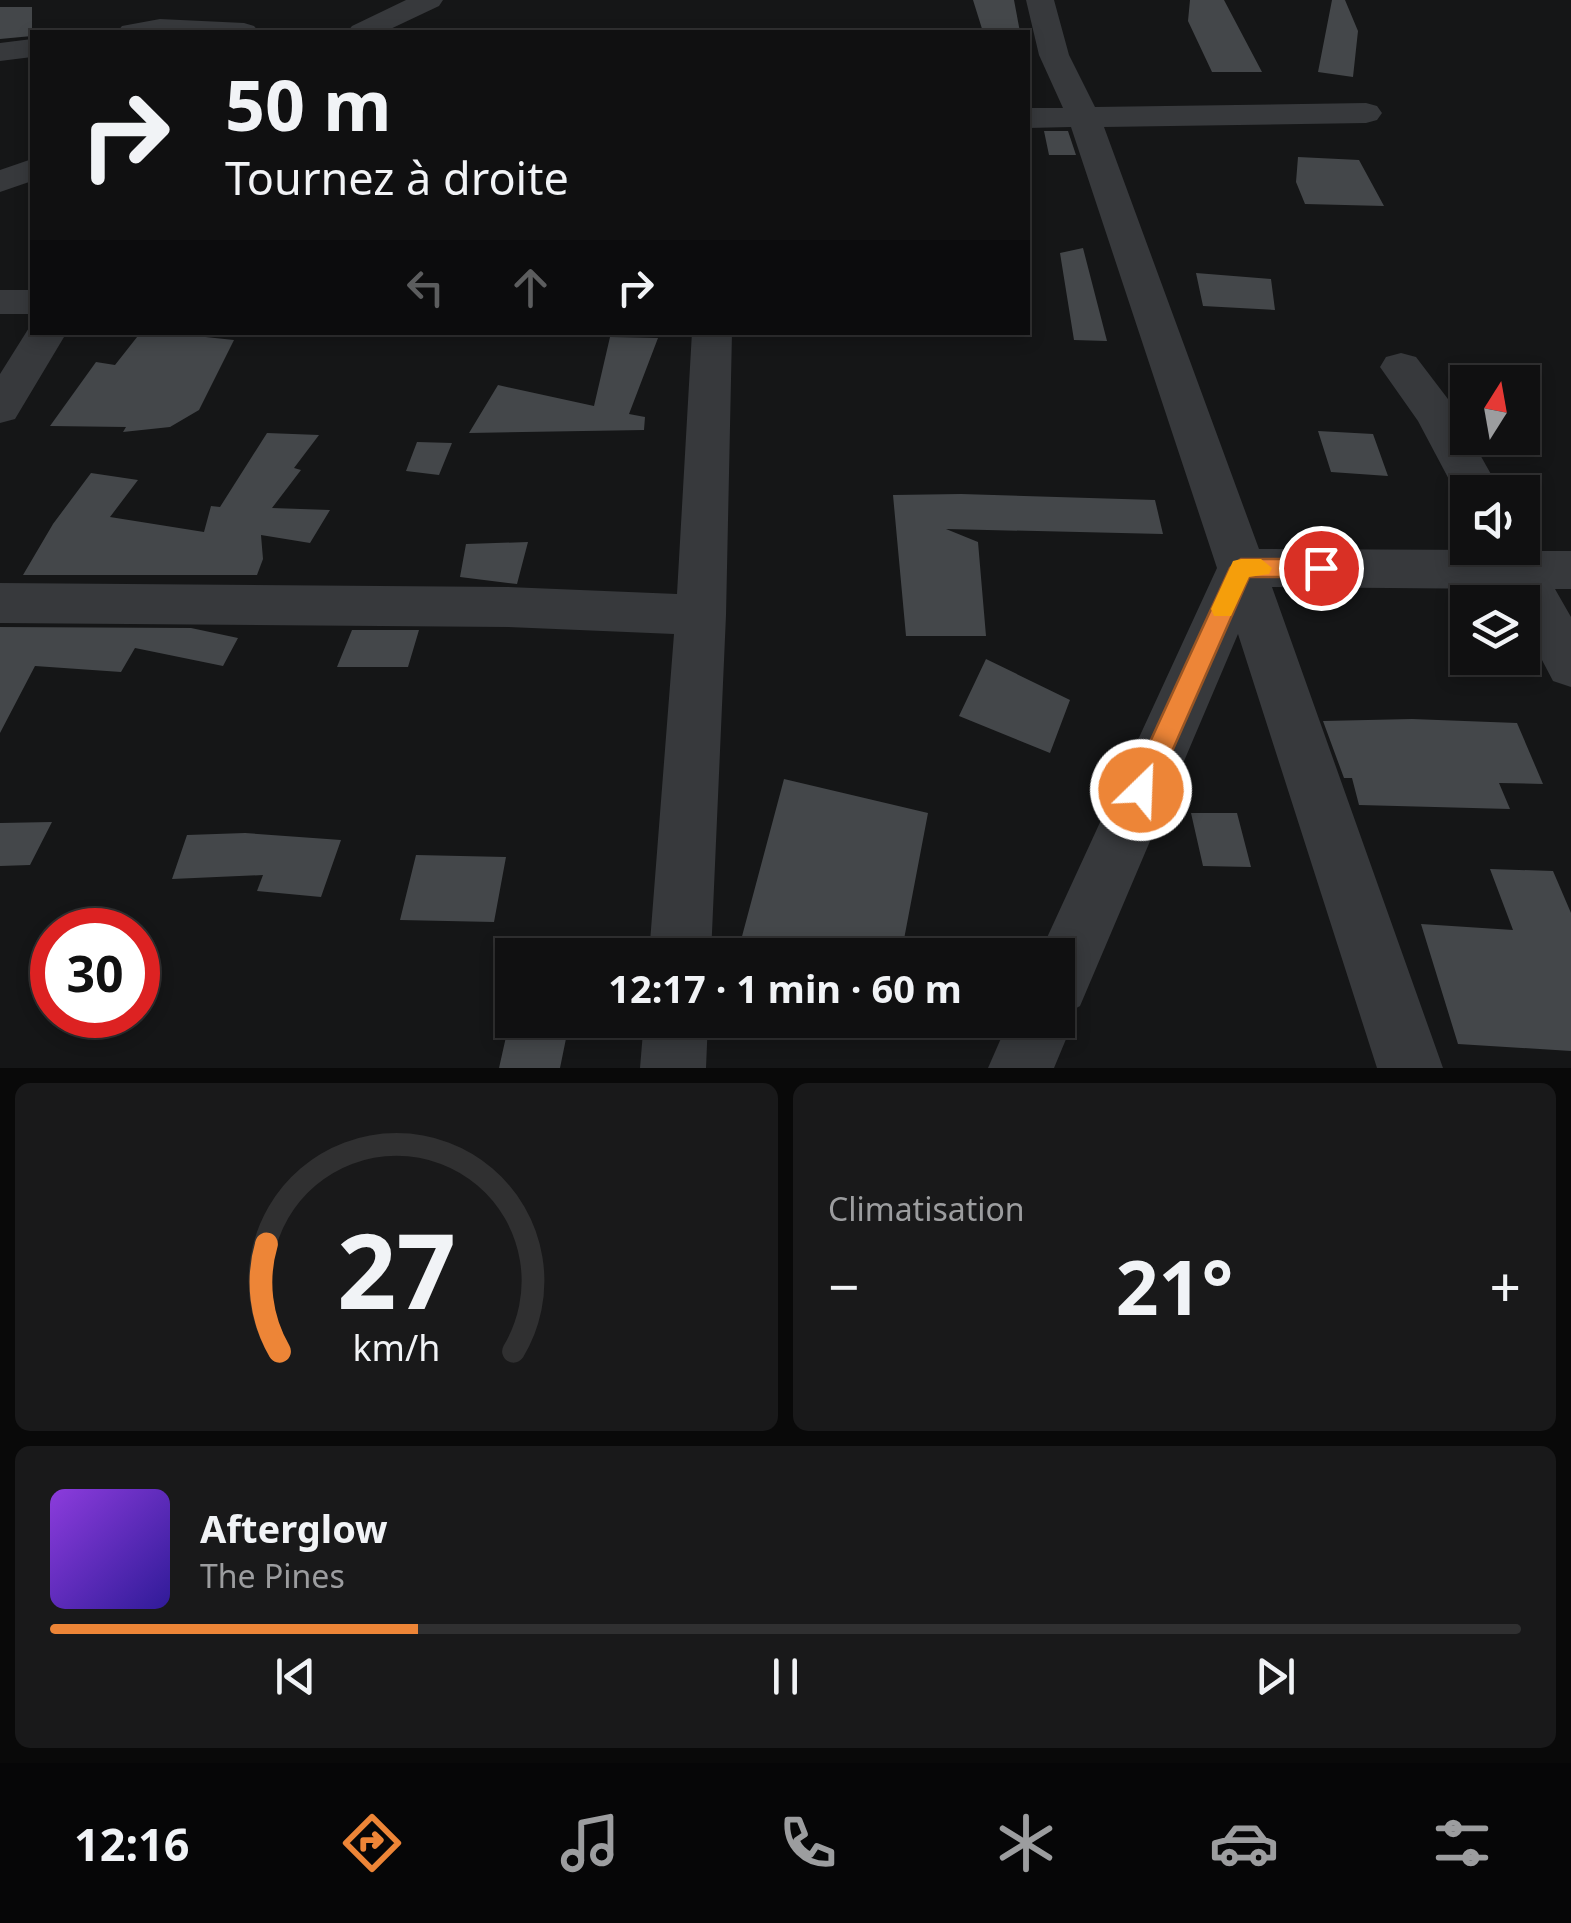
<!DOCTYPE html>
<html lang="fr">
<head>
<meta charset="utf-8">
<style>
  :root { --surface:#101011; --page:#19191a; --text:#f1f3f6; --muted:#9c9d9f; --line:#303031; --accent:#ed8537 }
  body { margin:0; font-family:"Noto Sans",sans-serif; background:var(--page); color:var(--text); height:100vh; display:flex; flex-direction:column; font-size:38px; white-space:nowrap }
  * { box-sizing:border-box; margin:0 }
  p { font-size:32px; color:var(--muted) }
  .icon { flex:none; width:55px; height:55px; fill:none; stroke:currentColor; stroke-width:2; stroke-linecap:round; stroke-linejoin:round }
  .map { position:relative; height:1068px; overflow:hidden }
  .details { display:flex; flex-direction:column; gap:15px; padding:15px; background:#090909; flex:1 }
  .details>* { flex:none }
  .guide { position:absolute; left:30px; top:30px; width:1000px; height:305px; border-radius:0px; box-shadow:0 5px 15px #0003,0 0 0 2px var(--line); background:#101011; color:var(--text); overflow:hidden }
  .needle { width:65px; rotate:11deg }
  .tools { position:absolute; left:1450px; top:365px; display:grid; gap:20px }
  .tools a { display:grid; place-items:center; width:90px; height:90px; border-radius:0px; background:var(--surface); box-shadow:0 5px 15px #0003,0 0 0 2px var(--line); font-size:50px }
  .speed { position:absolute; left:30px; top:908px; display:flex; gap:20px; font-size:50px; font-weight:700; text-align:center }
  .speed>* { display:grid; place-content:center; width:130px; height:130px; border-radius:50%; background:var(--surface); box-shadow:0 5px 15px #0003,0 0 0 2px var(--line); line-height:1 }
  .speed .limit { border:15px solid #d22; background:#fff; color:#111 }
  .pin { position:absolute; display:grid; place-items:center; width:85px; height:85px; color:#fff; margin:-42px; border:5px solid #fff; border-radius:50%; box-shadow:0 2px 10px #0007 }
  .me { position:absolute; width:110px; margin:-55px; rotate:24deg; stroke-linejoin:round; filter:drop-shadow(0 0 8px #0008) }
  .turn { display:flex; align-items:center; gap:35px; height:210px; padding:0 30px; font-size:45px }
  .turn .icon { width:130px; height:130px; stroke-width:2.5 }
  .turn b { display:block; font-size:70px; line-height:85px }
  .lanes { display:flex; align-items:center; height:95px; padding:0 30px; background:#0003; justify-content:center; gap:50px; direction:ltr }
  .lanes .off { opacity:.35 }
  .big { font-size:75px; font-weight:700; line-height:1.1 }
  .details .widget { flex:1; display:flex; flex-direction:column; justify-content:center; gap:15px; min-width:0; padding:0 35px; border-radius:15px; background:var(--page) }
  .details .dial { align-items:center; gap:0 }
  .dial svg { height:260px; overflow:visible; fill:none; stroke:var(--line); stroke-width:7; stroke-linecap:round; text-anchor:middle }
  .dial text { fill:var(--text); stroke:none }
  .song { display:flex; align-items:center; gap:30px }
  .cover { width:120px; height:120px; border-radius:15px; background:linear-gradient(135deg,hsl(270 70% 55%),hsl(250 70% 35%)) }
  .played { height:10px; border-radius:5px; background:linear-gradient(90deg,var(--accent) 25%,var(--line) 25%) }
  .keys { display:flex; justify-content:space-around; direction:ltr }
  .heat { display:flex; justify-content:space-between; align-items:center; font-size:55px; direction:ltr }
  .details .tiles { flex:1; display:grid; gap:15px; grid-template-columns:1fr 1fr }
  .widget:last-child { grid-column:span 2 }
  .trip { position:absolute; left:495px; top:938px; width:580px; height:100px; border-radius:0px; background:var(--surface); box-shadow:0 5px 15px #0003,0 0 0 2px var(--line); font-weight:700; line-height:100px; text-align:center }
  .tabs { display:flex; height:160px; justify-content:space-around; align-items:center; background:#060607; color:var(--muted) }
  .tabs .icon { width:70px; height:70px }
  .tabs .on { color:var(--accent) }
  .tabs b { font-size:45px; color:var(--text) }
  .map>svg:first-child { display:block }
  .building { fill:#44474a }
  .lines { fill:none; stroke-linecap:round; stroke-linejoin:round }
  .minor { fill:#37393c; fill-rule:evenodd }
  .route { fill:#ed8537; stroke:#9a5624; stroke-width:2.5 }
  .slow { fill:#f59e0b }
</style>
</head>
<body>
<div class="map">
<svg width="1571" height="1068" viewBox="0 0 1571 1068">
  <rect width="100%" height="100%" fill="#151617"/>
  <!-- building -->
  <path class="building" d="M 973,0 L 1014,0 L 1020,32 L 983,32 Z
    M 1190,0 L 1224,0 L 1262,72 L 1212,72 L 1188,21 Z
    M 1332,0 L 1345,0 L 1358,31 L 1353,77 L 1318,72 Z
    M 0,7 L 32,7 L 32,36 L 0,39 Z
    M 1044,131 L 1068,131 L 1076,155 L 1049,155 Z
    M 1298,157 L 1359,160 L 1384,206 L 1305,204 L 1296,182 Z
    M 1083,248 L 1107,341 L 1074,340 L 1060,253 Z
    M 1196,273 L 1271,279 L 1275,310 L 1203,306 Z
    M 141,332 L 198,332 L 196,336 L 234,340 L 199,410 L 170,427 L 123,432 L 126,427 L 50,426 L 96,362 L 115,365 Z
    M 610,337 L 658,338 L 629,414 L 645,417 L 644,430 L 469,433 L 498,385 L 594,406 Z
    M 1318,431 L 1373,434 L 1388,476 L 1331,472 Z
    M 267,433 L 319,435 L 294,468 L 301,470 L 272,508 L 330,510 L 310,543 L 261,535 L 263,559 L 257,575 L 23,575 L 53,524 L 91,473 L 138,480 L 110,517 L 204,532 L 211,506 L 220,507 Z
    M 417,442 L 452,443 L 439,475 L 406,471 Z
    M 961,494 L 1155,500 L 1163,534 L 946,529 L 978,542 L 986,636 L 906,636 L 893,495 Z
    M 528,542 L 517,584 L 460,577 L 466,544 Z
    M 0,627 L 191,628 L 238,638 L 223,666 L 135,648 L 121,672 L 35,666 L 0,733 Z
    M 352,630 L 419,630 L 408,667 L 337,667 Z
    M 986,659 L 1070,700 L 1050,753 L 959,716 Z
    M 1412,719 L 1517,723 L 1543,784 L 1499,783 L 1510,809 L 1359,805 L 1352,778 L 1344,778 L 1323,721 Z
    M 784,779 L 928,813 L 901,955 L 737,955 Z
    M 1191,813 L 1237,813 L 1251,867 L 1203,866 Z
    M 52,822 L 30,865 L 0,866 L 0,823 Z
    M 245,833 L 341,840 L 321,897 L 257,891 L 263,875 L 172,879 L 187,835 Z
    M 416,855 L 506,857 L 494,922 L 400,920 Z
    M 1490,869 L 1553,871 L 1571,913 L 1571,1051 L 1458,1044 L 1421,924 L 1513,930 Z
    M 510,1019 L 569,1024 L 560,1068 L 499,1068 Z"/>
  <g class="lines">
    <!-- minor -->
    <path class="minor" d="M 406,0 L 443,0 L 439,6 L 384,32 L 347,32 L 352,26 Z
      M 1026,0 L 1054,0 L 1069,55 L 1095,107 L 1366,103 L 1377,106 L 1382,113 L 1377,120 L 1366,123 L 1104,127 L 1259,549 L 1485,550 L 1522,548 L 1522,534 L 1534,551 L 1571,551 L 1571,589 L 1555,589 L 1571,617 L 1571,687 L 1553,681 L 1522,622 L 1522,602 L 1512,602 L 1505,589 L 1272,587 L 1443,1068 L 1377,1068 L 1238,634 L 1080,1006 L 1071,1011 L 1074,1020 L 1054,1068 L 988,1068 L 1009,1020 L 1058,1020 L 1058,955 L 1039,955 L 1217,568 L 1071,127 L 1028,128 L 1028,108 L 1063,108 L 1039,55 Z
      M 160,19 L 244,23 L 254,26 L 259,32 L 117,32 L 122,26 Z
      M 32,39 L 32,57 L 0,61 L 0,43 Z
      M 32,159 L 32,181 L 0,192 L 0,170 Z
      M 0,290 L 32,290 L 32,314 L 0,314 Z
      M 32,323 L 32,332 L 67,332 L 15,419 L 0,423 L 0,374 Z
      M 692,332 L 732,332 L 726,615 L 711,955 L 649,955 L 674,634 L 508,627 L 0,623 L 0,583 L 508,587 L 677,594 Z
      M 1401,353 L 1416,357 L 1451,403 L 1501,492 L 1468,492 L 1468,506 L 1462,504 L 1418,421 L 1380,367 L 1386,357 Z
      M 644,1020 L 708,1020 L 706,1068 L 640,1068 Z"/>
  </g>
  <!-- route -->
  <path class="route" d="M 1241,559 L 1321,559 L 1332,568 L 1321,577 L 1249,577 L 1151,799 L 1141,802 L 1132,799 L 1128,790 L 1132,781 L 1230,568 Z"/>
  <!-- slow -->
  <path class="slow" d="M 1241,559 L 1261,559 L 1272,568 L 1269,574 L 1249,577 L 1231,616 L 1214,616 L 1211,609 L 1233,561 Z"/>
</svg>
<div class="tools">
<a><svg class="needle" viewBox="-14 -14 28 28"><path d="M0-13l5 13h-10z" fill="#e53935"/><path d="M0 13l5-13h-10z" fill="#9c9d9f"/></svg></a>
<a><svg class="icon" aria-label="sound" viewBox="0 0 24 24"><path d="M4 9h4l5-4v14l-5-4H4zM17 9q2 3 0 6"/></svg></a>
<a><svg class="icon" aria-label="layers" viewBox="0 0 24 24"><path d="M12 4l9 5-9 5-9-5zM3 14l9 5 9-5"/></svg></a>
</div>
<div class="speed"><div class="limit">30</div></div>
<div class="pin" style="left:1321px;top:568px;background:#d93025"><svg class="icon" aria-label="arrive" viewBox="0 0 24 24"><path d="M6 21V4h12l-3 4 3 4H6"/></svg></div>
<svg class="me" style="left:1141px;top:790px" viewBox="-20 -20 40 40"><circle r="17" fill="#ed8537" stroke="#fff" stroke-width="3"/><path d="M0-11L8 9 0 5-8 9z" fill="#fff"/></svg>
<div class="trip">12:17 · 1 min · 60 m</div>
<div class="guide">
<div class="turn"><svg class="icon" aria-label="right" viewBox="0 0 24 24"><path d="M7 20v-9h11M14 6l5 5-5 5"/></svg><div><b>50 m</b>Tournez à droite</div></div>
<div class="lanes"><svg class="icon off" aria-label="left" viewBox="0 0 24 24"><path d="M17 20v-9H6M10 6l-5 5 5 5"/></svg><svg class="icon off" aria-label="ahead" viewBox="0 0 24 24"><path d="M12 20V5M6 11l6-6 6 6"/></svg><svg class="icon" aria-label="right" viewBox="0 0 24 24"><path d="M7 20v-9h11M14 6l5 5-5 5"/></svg></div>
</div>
</div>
<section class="details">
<div class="tiles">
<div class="widget dial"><svg viewBox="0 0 100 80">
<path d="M14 69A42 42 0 1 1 86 69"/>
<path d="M14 69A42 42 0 0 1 10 36" stroke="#ed8537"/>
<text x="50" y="56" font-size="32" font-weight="700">27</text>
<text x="50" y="72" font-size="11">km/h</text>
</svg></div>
<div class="widget"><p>Climatisation</p>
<div class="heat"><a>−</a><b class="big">21°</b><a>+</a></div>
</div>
<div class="widget">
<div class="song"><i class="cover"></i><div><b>Afterglow</b><p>The Pines</p></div></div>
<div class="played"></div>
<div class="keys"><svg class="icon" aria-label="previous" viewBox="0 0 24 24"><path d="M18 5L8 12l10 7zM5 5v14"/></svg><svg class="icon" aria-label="pause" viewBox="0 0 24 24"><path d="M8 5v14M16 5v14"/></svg><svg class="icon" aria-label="next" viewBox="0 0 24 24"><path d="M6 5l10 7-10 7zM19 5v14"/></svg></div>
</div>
</div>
</section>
<nav class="tabs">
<b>12:16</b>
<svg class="icon on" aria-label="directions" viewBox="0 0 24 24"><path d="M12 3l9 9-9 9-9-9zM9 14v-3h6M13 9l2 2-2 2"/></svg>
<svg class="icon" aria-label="music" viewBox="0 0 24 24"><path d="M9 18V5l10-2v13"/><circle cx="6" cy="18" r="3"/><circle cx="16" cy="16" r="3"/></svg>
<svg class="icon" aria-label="phone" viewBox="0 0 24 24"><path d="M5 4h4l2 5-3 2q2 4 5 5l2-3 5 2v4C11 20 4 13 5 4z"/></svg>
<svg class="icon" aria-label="climate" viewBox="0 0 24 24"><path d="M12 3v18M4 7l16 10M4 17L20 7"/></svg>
<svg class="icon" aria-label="car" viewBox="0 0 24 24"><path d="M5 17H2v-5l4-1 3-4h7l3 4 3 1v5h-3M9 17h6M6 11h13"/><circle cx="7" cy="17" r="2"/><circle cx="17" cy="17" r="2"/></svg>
<svg class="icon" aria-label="filters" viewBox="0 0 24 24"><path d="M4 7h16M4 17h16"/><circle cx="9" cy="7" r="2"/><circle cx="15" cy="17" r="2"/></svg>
</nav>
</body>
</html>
